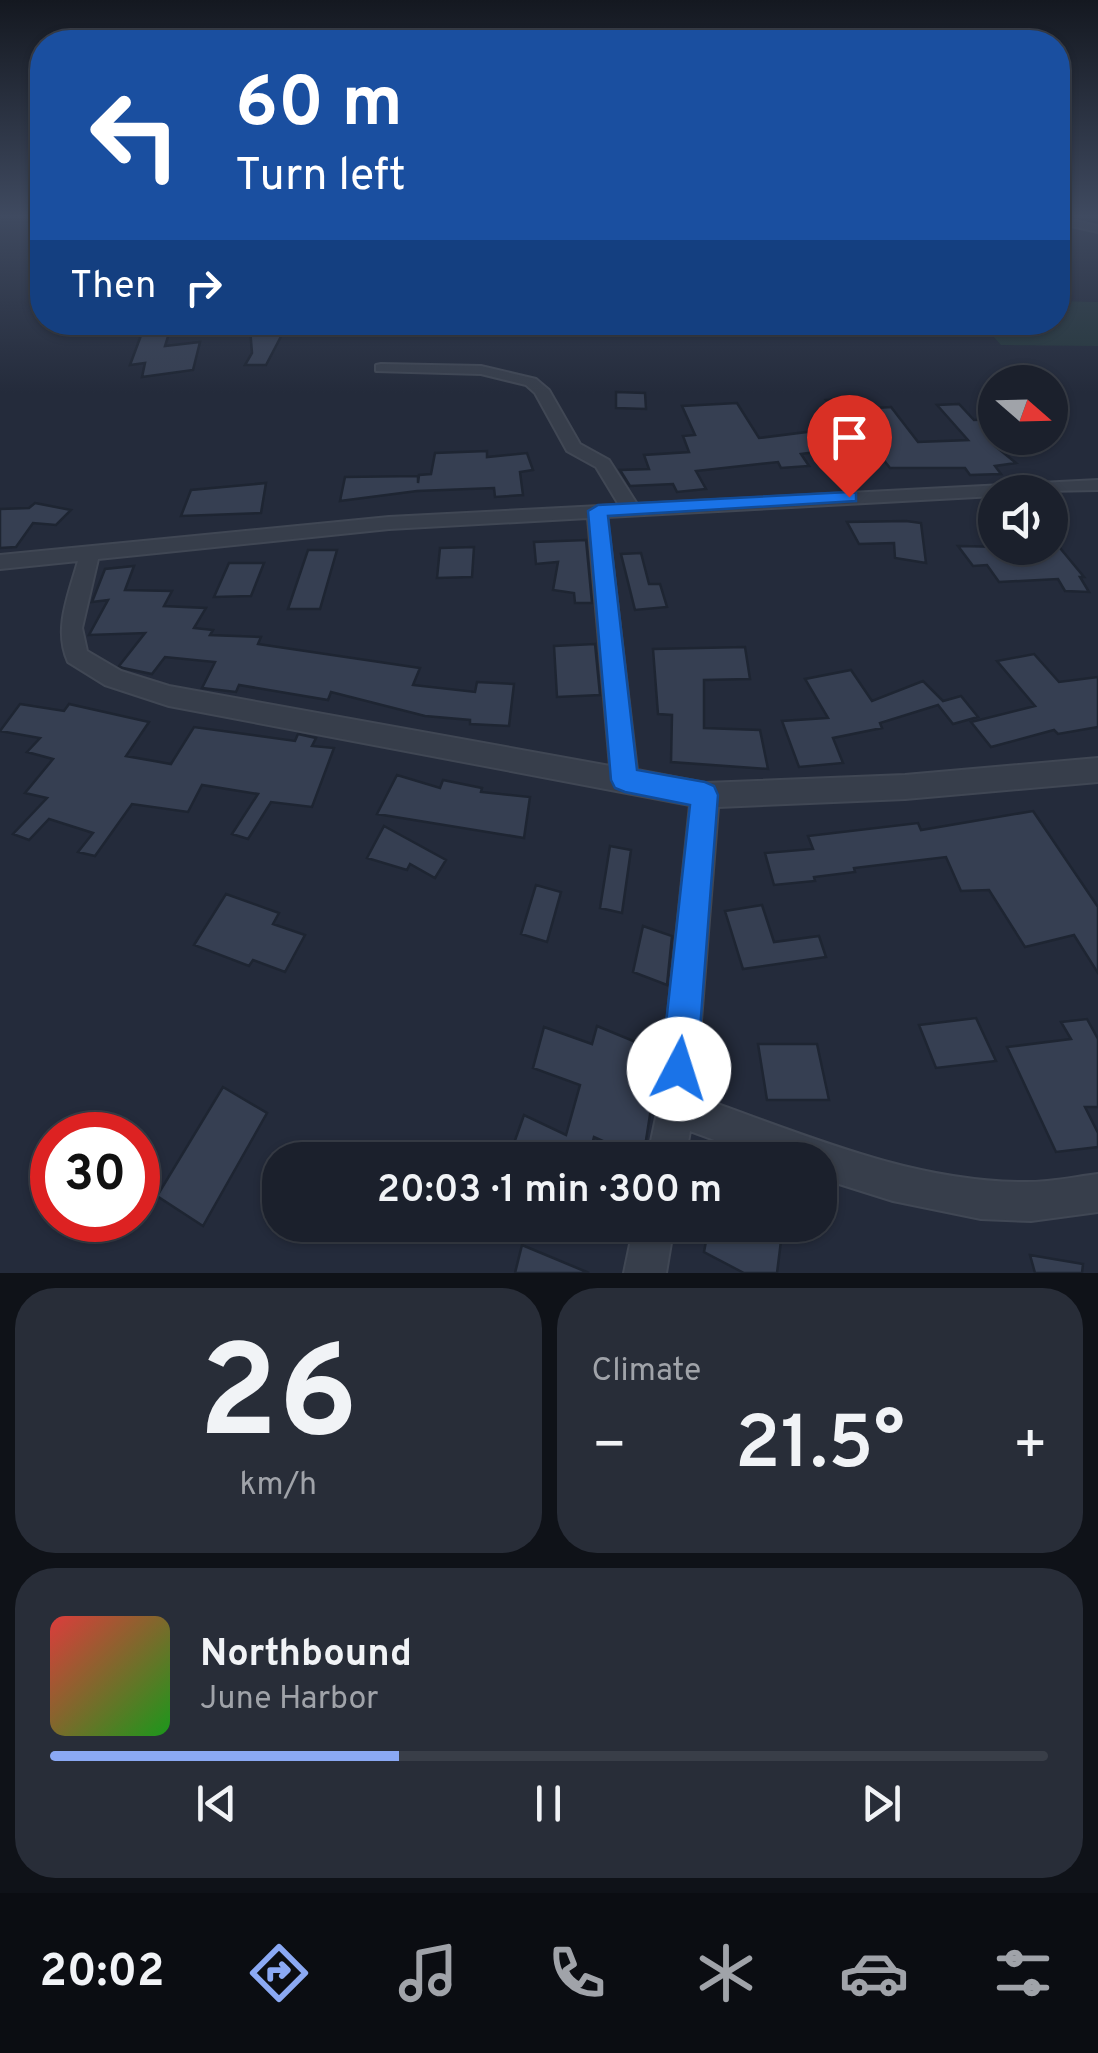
<!DOCTYPE html>
<html lang="en">
<head>
<meta charset="utf-8">
<style>
  :root { --surface:#1b202c; --page:#282d38; --text:#f1f3f6; --muted:#a0a3a9; --line:#393e48; --accent:#8ba9f4 }
  body { margin:0; font-family:Overpass,sans-serif; background:var(--page); color:var(--text); height:100vh; display:flex; flex-direction:column; font-size:38px; white-space:nowrap }
  * { box-sizing:border-box; margin:0 }
  p { font-size:32px; color:var(--muted) }
  .icon { flex:none; width:55px; height:55px; fill:none; stroke:currentColor; stroke-width:2; stroke-linecap:round; stroke-linejoin:round }
  .map { position:relative; height:1273px; overflow:hidden }
  .sheet { display:flex; flex-direction:column; gap:15px; padding:15px; background:#0f1218; flex:1 }
  .sheet>* { flex:none }
  .guide { position:absolute; left:30px; top:30px; width:1040px; height:305px; border-radius:40px; box-shadow:0 2px 8px #0004,0 0 0 2px var(--line); background:#1a4fa0; color:#fff; overflow:hidden }
  .needle { width:65px; rotate:110deg }
  .fabs { position:absolute; left:978px; top:365px; display:grid; gap:20px }
  .fabs a { display:grid; place-items:center; width:90px; height:90px; border-radius:50%; background:var(--surface); box-shadow:0 2px 8px #0004,0 0 0 2px var(--line); font-size:50px }
  .speed { position:absolute; left:30px; top:1112px; display:flex; gap:20px; font-size:50px; font-weight:700; text-align:center }
  .speed>* { display:grid; place-content:center; width:130px; height:130px; border-radius:50%; background:var(--surface); box-shadow:0 2px 8px #0004,0 0 0 2px var(--line); line-height:1 }
  .speed .limit { border:15px solid #d22; background:#fff; color:#111 }
  .pin { position:absolute; display:grid; place-items:center; width:85px; height:85px; color:#fff; margin:-102px -42px; border-radius:50% 50% 50% 0; rotate:-45deg; box-shadow:0 0 10px #0007 }
  .pin .icon { rotate:45deg }
  .me { position:absolute; width:110px; margin:-55px; rotate:5deg; stroke-linejoin:round; filter:drop-shadow(0 0 8px #0008) }
  .turn { display:flex; align-items:center; gap:35px; height:210px; padding:0 40px; font-size:45px }
  .turn .icon { width:130px; height:130px; stroke-width:2.5 }
  .turn b { display:block; font-size:70px; line-height:85px }
  .then { display:flex; align-items:center; height:95px; padding:0 40px; background:#0003; gap:20px; font-size:38px }
  .big { font-size:75px; font-weight:600; line-height:1.1 }
  .sheet .card { flex:1; display:flex; flex-direction:column; justify-content:center; gap:15px; min-width:0; padding:0 35px; border-radius:40px; background:var(--page) }
  .sheet .dial { align-items:center; gap:0 }
  .dial b { font-size:130px; line-height:1 }
  .song { display:flex; align-items:center; gap:30px }
  .cover { width:120px; height:120px; border-radius:15px; background:linear-gradient(135deg,hsl(0 70% 55%),hsl(120 70% 35%)) }
  .played { height:10px; border-radius:5px; background:linear-gradient(90deg,var(--accent) 35%,var(--line) 35%) }
  .keys { display:flex; justify-content:space-around; direction:ltr }
  .heat { display:flex; justify-content:space-between; align-items:center; font-size:55px; direction:ltr }
  .sheet .tiles { flex:1; display:grid; gap:15px; grid-template-columns:1fr 1fr }
  .card:last-child { grid-column:span 2 }
  .trip { position:absolute; left:262px; top:1142px; width:575px; height:100px; border-radius:40px; background:var(--surface); box-shadow:0 2px 8px #0004,0 0 0 2px var(--line); font-weight:600; line-height:100px; text-align:center }
  .tab-bar { display:flex; height:160px; justify-content:space-around; align-items:center; background:#0b0d12; color:var(--muted) }
  .tab-bar .icon { width:70px; height:70px }
  .tab-bar .selected { color:var(--accent) }
  .tab-bar b { font-size:45px; color:var(--text) }
  .map>svg:first-child { display:block }
  .green { fill:#26373c }
  .building { fill:#363f52; stroke:#1e2532; stroke-width:2.5 }
  .lines { fill:none; stroke-linecap:round; stroke-linejoin:round }
  .minor-casing { stroke:#404754; stroke-width:4 }
  .minor { fill:#373e4b; fill-rule:evenodd }
  .route { fill:#1a73e8; stroke:#114b97; stroke-width:2.5 }
</style>
</head>
<body>
<div class="map">
<svg width="1098" height="1273" viewBox="0 0 1098 1273">
  <rect width="100%" height="100%" fill="#242b3b"/>
  <!-- green -->
  <path class="green" d="M 1058,301 L 1098,302 L 1098,346 L 1001,345 L 981,323 L 1058,322 Z"/>
  <!-- building -->
  <path class="building" d="M 288,323 L 266,365 L 245,365 L 252,353 L 250,328 Z
    M 171,327 L 165,346 L 200,342 L 193,370 L 142,377 L 145,363 L 130,365 L 143,330 Z
    M 616,392 L 645,393 L 646,409 L 616,408 Z
    M 852,398 L 861,409 L 891,407 L 918,442 L 968,440 L 937,405 L 959,404 L 974,420 L 995,419 L 995,446 L 1016,463 L 995,466 L 1001,474 L 970,475 L 965,468 L 890,468 L 879,454 L 850,456 L 844,448 L 801,454 L 809,466 L 781,468 L 778,462 L 696,471 L 706,489 L 677,492 L 673,484 L 630,486 L 620,470 L 649,469 L 644,455 L 689,452 L 683,436 L 695,435 L 682,406 L 737,403 L 759,438 L 846,427 L 826,400 Z
    M 487,451 L 487,457 L 527,453 L 533,470 L 520,472 L 523,495 L 495,497 L 494,488 L 417,491 L 340,501 L 345,477 L 418,476 L 418,483 L 419,475 L 431,474 L 435,453 Z
    M 266,483 L 261,513 L 181,516 L 191,490 Z
    M 35,503 L 71,510 L 56,525 L 33,523 L 16,547 L 0,548 L 0,509 L 29,508 Z
    M 906,521 L 921,523 L 926,563 L 895,558 L 894,543 L 859,544 L 847,522 Z
    M 586,540 L 592,603 L 575,603 L 574,593 L 553,590 L 558,562 L 536,564 L 534,542 Z
    M 958,546 L 1060,548 L 1084,577 L 1080,577 L 1089,592 L 1065,591 L 1058,579 L 999,582 L 987,565 L 973,566 Z
    M 474,547 L 472,577 L 437,578 L 440,548 Z
    M 308,550 L 337,550 L 320,609 L 288,609 Z
    M 641,553 L 649,584 L 660,584 L 667,607 L 635,610 L 621,554 Z
    M 229,563 L 264,563 L 251,596 L 214,597 Z
    M 134,566 L 125,590 L 172,591 L 164,606 L 206,608 L 194,628 L 213,630 L 210,635 L 261,637 L 258,644 L 420,668 L 413,685 L 475,692 L 477,682 L 514,684 L 509,726 L 470,724 L 470,720 L 425,716 L 331,692 L 328,700 L 239,685 L 236,692 L 202,688 L 215,662 L 165,657 L 152,674 L 123,668 L 119,666 L 145,633 L 89,635 L 108,600 L 92,602 L 105,569 Z
    M 595,644 L 600,695 L 557,697 L 554,646 Z
    M 745,647 L 750,679 L 704,680 L 704,728 L 760,730 L 768,769 L 671,762 L 672,715 L 658,714 L 653,649 Z
    M 1034,654 L 1059,682 L 1098,677 L 1098,727 L 1058,734 L 1054,730 L 991,747 L 971,722 L 1035,706 L 997,661 Z
    M 851,670 L 872,701 L 923,681 L 943,701 L 961,696 L 978,717 L 953,724 L 938,705 L 880,723 L 882,728 L 833,738 L 843,763 L 799,767 L 782,721 L 828,718 L 805,679 Z
    M 20,704 L 64,711 L 69,704 L 149,722 L 126,756 L 171,764 L 194,727 L 295,741 L 298,734 L 316,738 L 312,746 L 334,748 L 312,807 L 271,802 L 248,839 L 232,834 L 258,794 L 202,785 L 188,812 L 132,804 L 95,856 L 78,852 L 93,833 L 49,819 L 29,840 L 13,834 L 47,798 L 25,793 L 53,759 L 27,752 L 40,738 L 0,731 Z
    M 397,775 L 440,788 L 443,780 L 482,788 L 481,792 L 530,797 L 524,838 L 377,814 Z
    M 1033,811 L 1098,907 L 1098,973 L 1074,935 L 1025,947 L 989,890 L 961,891 L 946,857 L 854,868 L 855,872 L 814,877 L 815,881 L 774,885 L 765,853 L 813,849 L 808,836 L 918,823 L 921,830 Z
    M 384,826 L 446,860 L 435,878 L 410,864 L 407,870 L 367,858 Z
    M 610,846 L 631,850 L 622,913 L 600,908 Z
    M 536,885 L 561,892 L 547,942 L 521,934 Z
    M 226,894 L 279,913 L 273,924 L 305,935 L 285,972 L 253,960 L 249,966 L 194,945 Z
    M 762,905 L 774,942 L 819,936 L 826,957 L 743,969 L 725,911 Z
    M 643,926 L 672,936 L 667,985 L 633,972 Z
    M 976,1018 L 996,1061 L 936,1068 L 919,1025 Z
    M 1087,1019 L 1098,1039 L 1098,1107 L 1085,1107 L 1098,1133 L 1098,1147 L 1056,1152 L 1007,1047 L 1071,1039 L 1061,1022 Z
    M 597,1026 L 660,1052 L 643,1159 L 594,1137 L 588,1160 L 508,1160 L 524,1115 L 566,1135 L 580,1085 L 533,1068 L 544,1027 L 592,1044 Z
    M 758,1044 L 817,1044 L 829,1100 L 767,1100 Z
    M 223,1087 L 267,1113 L 203,1226 L 157,1196 Z
    M 709,1225 L 783,1225 L 777,1273 L 744,1273 L 704,1252 Z
    M 522,1245 L 589,1273 L 515,1273 Z
    M 1030,1255 L 1083,1264 L 1082,1273 L 1035,1273 Z"/>
  <g class="lines">
    <!-- minor casing -->
    <g class="minor-casing">
      <path id="minor" d="M 1058,217 L 1098,226 L 1098,232 L 1058,223 Z
        M 381,364 L 481,366 L 536,379 L 549,390 L 580,444 L 609,460 L 637,504 L 1098,480 L 1098,490 L 995,492 L 995,496 L 607,517 L 637,770 L 705,783 L 905,775 L 1098,758 L 1098,782 L 905,799 L 718,807 L 695,1096 C 801,1133 908,1181 1021,1182 C 1047,1183 1073,1177 1098,1174 L 1098,1212 L 1031,1221 L 981,1219 L 893,1201 L 820,1178 L 820,1160 L 769,1160 L 690,1131 L 685,1160 L 647,1160 L 658,1108 L 690,805 L 169,706 L 105,685 L 68,662 C 53,629 69,594 78,561 L 0,569 L 0,555 L 389,517 L 619,505 L 596,467 L 567,451 L 535,393 L 526,385 L 481,374 L 376,371 L 376,365 ZM 588,518 L 610,766 L 169,686 L 121,671 L 87,651 L 82,628 L 98,559 L 389,529 Z
        M 634,1225 L 674,1225 L 666,1273 L 624,1273 Z"/>
    </g>
    <!-- minor -->
    <use href="#minor" class="minor"/>
  </g>
  <!-- sky -->
  <linearGradient id="sky" x2="0" y2="1"><stop stop-color="#141820"/><stop offset="0.55" stop-color="#3f4a60"/><stop offset="1" stop-color="#3f4a60" stop-opacity="0"/></linearGradient>
  <rect width="1098" height="393" fill="url(#sky)"/>
  <!-- route -->
  <path class="route" d="M 849,492 L 856,493 L 856,501 L 608,516 L 637,770 L 705,782 L 714,786 L 718,795 L 697,1069 L 692,1082 L 679,1087 L 667,1082 L 661,1069 L 690,805 L 625,792 L 615,788 L 611,780 L 588,511 L 598,505 Z"/>
</svg>
<div class="fabs">
<a><svg class="needle" viewBox="-14 -14 28 28"><path d="M0-13l5 13h-10z" fill="#e53935"/><path d="M0 13l5-13h-10z" fill="#a0a3a9"/></svg></a>
<a><svg class="icon" aria-label="sound" viewBox="0 0 24 24"><path d="M4 9h4l5-4v14l-5-4H4zM17 9q2 3 0 6"/></svg></a>
</div>
<div class="speed"><div class="limit">30</div></div>
<div class="pin" style="left:849px;top:497px;background:#d93025"><svg class="icon" aria-label="arrive" viewBox="0 0 24 24"><path d="M6 21V4h12l-3 4 3 4H6"/></svg></div>
<svg class="me" style="left:679px;top:1069px" viewBox="-20 -20 40 40"><circle r="19" fill="#fff"/><path d="M0-13L10 11 0 6-10 11z" fill="#1a73e8"/></svg>
<div class="trip">20:03 · 1 min · 300 m</div>
<div class="guide">
<div class="turn"><svg class="icon" aria-label="left" viewBox="0 0 24 24"><path d="M17 20v-9H6M10 6l-5 5 5 5"/></svg><div><b>60 m</b>Turn left</div></div>
<div class="then">Then<svg class="icon" aria-label="right" viewBox="0 0 24 24"><path d="M7 20v-9h11M14 6l5 5-5 5"/></svg></div>
</div>
</div>
<section class="sheet">
<div class="tiles">
<div class="card dial"><b>26</b><p>km/h</p></div>
<div class="card"><p>Climate</p>
<div class="heat"><a>−</a><b class="big">21.5°</b><a>+</a></div>
</div>
<div class="card">
<div class="song"><i class="cover"></i><div><b>Northbound</b><p>June Harbor</p></div></div>
<div class="played"></div>
<div class="keys"><svg class="icon" aria-label="previous" viewBox="0 0 24 24"><path d="M18 5L8 12l10 7zM5 5v14"/></svg><svg class="icon" aria-label="pause" viewBox="0 0 24 24"><path d="M8 5v14M16 5v14"/></svg><svg class="icon" aria-label="next" viewBox="0 0 24 24"><path d="M6 5l10 7-10 7zM19 5v14"/></svg></div>
</div>
</div>
</section>
<nav class="tab-bar">
<b>20:02</b>
<svg class="icon selected" aria-label="directions" viewBox="0 0 24 24"><path d="M12 3l9 9-9 9-9-9zM9 14v-3h6M13 9l2 2-2 2"/></svg>
<svg class="icon" aria-label="music" viewBox="0 0 24 24"><path d="M9 18V5l10-2v13"/><circle cx="6" cy="18" r="3"/><circle cx="16" cy="16" r="3"/></svg>
<svg class="icon" aria-label="phone" viewBox="0 0 24 24"><path d="M5 4h4l2 5-3 2q2 4 5 5l2-3 5 2v4C11 20 4 13 5 4z"/></svg>
<svg class="icon" aria-label="climate" viewBox="0 0 24 24"><path d="M12 3v18M4 7l16 10M4 17L20 7"/></svg>
<svg class="icon" aria-label="car" viewBox="0 0 24 24"><path d="M5 17H2v-5l4-1 3-4h7l3 4 3 1v5h-3M9 17h6M6 11h13"/><circle cx="7" cy="17" r="2"/><circle cx="17" cy="17" r="2"/></svg>
<svg class="icon" aria-label="filters" viewBox="0 0 24 24"><path d="M4 7h16M4 17h16"/><circle cx="9" cy="7" r="2"/><circle cx="15" cy="17" r="2"/></svg>
</nav>
</body>
</html>
